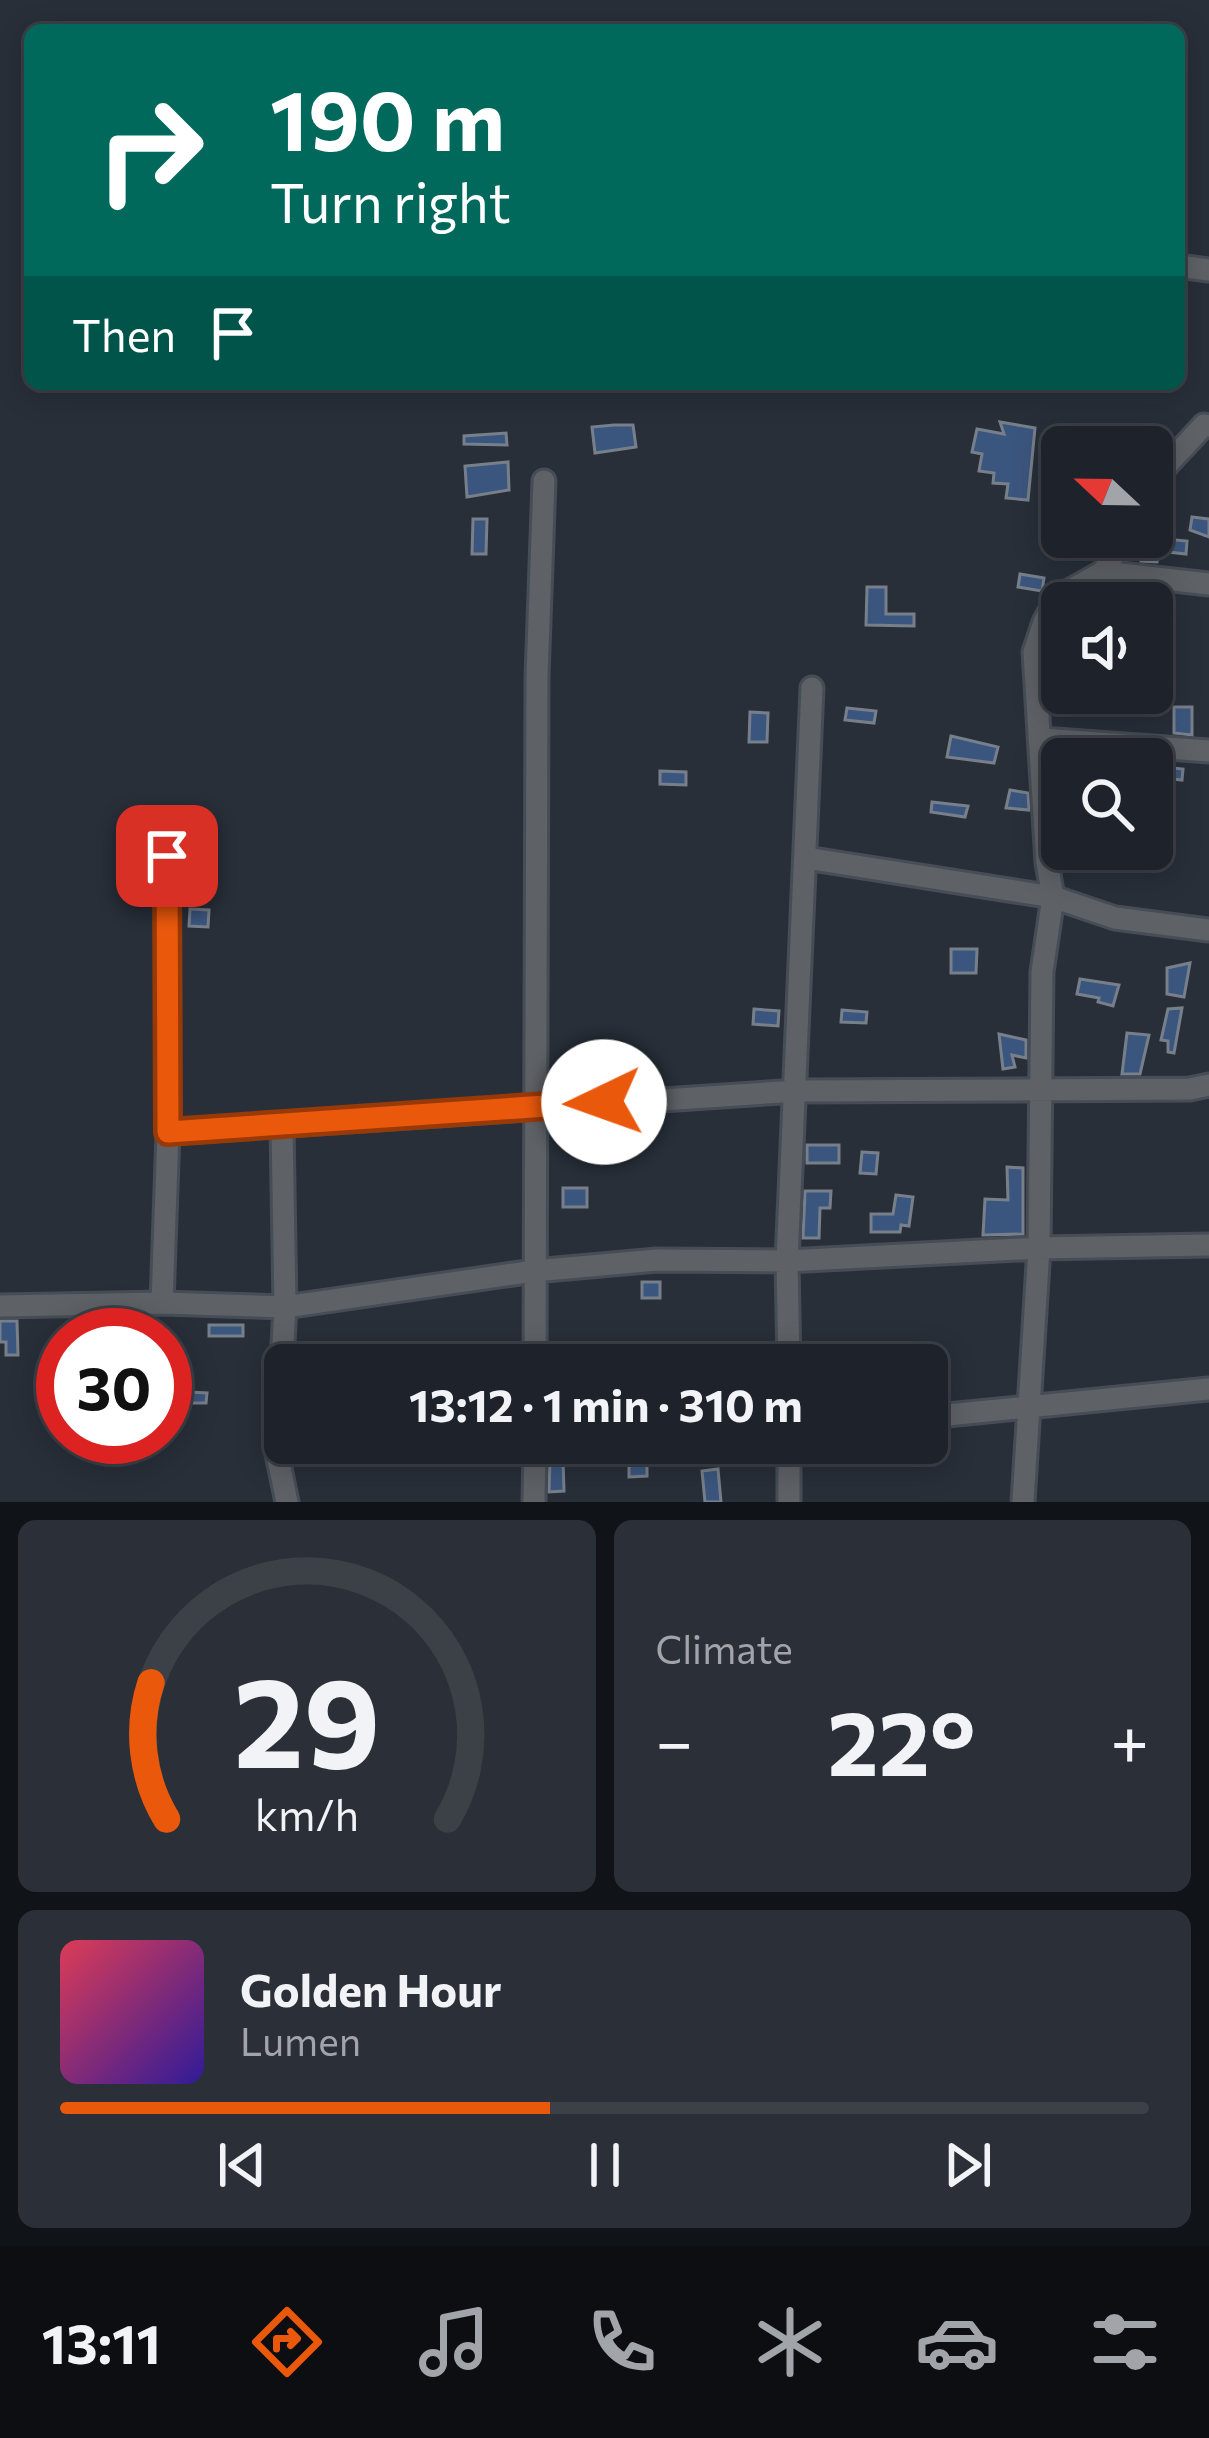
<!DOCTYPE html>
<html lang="en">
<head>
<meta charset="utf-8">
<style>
  :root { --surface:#1e232b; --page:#2b2f37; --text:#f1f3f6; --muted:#a1a4a9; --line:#3c4047; --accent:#ea580c }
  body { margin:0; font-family:Commissioner,sans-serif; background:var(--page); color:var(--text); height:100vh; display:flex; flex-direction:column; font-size:45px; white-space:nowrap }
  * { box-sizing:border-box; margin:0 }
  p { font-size:39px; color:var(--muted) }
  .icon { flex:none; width:66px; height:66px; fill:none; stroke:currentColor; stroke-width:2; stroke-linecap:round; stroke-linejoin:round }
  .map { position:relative; height:1502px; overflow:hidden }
  .panel { display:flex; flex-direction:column; gap:18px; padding:18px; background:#101318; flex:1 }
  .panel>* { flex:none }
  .banner { position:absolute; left:24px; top:24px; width:1161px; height:366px; border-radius:18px; box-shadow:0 6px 30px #0003,0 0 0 3px var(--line); background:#00695c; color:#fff; overflow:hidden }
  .needle { width:78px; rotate:292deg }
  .tools { position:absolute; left:1041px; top:426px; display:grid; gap:24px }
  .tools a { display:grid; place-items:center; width:132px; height:132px; border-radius:18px; background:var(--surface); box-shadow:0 6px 30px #0003,0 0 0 3px var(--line); font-size:60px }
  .speed { position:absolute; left:36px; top:1308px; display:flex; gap:24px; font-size:60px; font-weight:700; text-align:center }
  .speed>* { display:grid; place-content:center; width:156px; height:156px; border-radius:50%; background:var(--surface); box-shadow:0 6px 30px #0003,0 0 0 3px var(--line); line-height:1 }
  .speed .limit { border:18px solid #d22; background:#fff; color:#111 }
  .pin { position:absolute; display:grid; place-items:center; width:102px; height:102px; color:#fff; margin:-51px; border-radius:24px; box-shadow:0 6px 18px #0006 }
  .me { position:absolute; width:132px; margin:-66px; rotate:267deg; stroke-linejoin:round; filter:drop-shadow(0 0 9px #0008) }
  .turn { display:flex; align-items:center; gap:42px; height:252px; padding:0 48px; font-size:54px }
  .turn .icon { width:156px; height:156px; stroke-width:2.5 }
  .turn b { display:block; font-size:84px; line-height:102px }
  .then { display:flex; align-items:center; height:114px; padding:0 48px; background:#0003; gap:24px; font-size:45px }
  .big { font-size:90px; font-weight:700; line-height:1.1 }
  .panel .tile { flex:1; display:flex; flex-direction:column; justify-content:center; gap:18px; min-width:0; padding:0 42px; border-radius:18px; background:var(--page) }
  .panel .dial { align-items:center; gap:0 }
  .dial svg { height:312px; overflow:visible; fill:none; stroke:var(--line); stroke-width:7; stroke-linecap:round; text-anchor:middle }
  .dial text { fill:var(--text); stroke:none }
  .song { display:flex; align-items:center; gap:36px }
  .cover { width:144px; height:144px; border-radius:18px; background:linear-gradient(135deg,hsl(350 70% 55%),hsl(250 70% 35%)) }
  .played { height:12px; border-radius:6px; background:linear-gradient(90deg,var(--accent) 45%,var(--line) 45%) }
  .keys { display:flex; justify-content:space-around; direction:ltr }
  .heat { display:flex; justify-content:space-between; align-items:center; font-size:66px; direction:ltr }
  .panel .tiles { flex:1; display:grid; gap:18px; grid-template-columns:1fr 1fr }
  .tile:last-child { grid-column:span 2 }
  .trip { position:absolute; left:264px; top:1344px; width:684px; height:120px; border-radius:18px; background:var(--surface); box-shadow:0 6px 30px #0003,0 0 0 3px var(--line); font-weight:700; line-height:120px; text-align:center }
  .tab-bar { display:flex; height:192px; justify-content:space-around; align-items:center; background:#0c0e11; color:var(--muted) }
  .tab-bar .icon { width:84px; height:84px }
  .tab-bar .on { color:var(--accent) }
  .tab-bar b { font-size:54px; color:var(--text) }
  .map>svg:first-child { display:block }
  .building { fill:#3b567e; stroke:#777f8a; stroke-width:3 }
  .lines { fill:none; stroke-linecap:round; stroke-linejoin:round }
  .minor-casing { stroke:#464d56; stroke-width:27 }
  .minor { stroke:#5e6166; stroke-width:21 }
  .route-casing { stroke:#983908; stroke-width:30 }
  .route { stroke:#ea580c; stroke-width:21 }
</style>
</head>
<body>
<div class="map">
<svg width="1209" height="1502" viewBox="0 0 1209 1502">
  <rect width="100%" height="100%" fill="#282f39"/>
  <!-- building -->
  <path class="building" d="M 1000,422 L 1035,428 L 1028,500 L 1006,498 L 1008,484 L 993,483 L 994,473 L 979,471 L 982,454 L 972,452 L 977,429 L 1004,434 Z
    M 614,425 L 633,425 L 636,447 L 595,453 L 592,427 Z
    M 506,433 L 507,445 L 464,444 L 464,436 Z
    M 508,462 L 509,490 L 467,497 L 465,466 Z
    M 1192,517 L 1209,519 L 1209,537 L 1190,530 Z
    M 473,519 L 487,519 L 486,554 L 472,554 Z
    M 1063,537 L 1107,537 L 1094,557 L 1085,555 L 1087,549 L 1063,549 Z
    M 1144,537 L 1187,541 L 1186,554 L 1159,551 L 1157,562 L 1141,561 Z
    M 1020,574 L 1044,578 L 1042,591 L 1018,587 Z
    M 867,587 L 886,587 L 886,614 L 914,614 L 914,626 L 866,625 Z
    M 1152,593 L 1165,594 L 1157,628 L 1152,628 Z
    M 1154,646 L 1172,647 L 1172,669 L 1152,665 Z
    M 1174,707 L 1192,707 L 1192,735 L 1174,733 Z
    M 847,708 L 876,711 L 874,723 L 845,720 Z
    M 750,712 L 768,713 L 767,742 L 749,742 Z
    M 951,736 L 998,747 L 994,763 L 947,757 Z
    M 1154,766 L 1183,769 L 1182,780 L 1153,777 Z
    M 660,771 L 686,772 L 686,785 L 660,784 Z
    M 1010,790 L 1028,793 L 1029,810 L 1006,808 Z
    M 932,802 L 968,806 L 965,817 L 931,812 Z
    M 1152,810 L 1170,811 L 1168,836 L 1152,836 Z
    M 196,812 L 197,849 L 182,850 L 181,813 Z
    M 190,909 L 209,910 L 208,927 L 189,926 Z
    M 951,949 L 977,949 L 976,973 L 951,973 Z
    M 1190,963 L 1184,997 L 1167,994 L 1167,968 Z
    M 1080,979 L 1119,985 L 1113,1006 L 1098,1002 L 1099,998 L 1077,994 Z
    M 1182,1008 L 1174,1053 L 1168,1052 L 1168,1041 L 1161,1040 L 1168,1009 Z
    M 754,1009 L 779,1011 L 778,1026 L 753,1024 Z
    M 842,1010 L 867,1012 L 866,1023 L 841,1022 Z
    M 1127,1033 L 1149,1035 L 1140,1074 L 1122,1074 Z
    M 999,1034 L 1026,1040 L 1026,1058 L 1012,1055 L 1015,1067 L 1003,1069 Z
    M 807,1145 L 839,1145 L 839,1163 L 807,1163 Z
    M 862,1152 L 878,1153 L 876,1174 L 860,1173 Z
    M 1007,1167 L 1023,1168 L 1023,1234 L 983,1235 L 985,1199 L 1008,1200 Z
    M 563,1188 L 587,1188 L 587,1207 L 563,1207 Z
    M 805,1191 L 831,1191 L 830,1208 L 820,1208 L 819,1238 L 803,1238 Z
    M 896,1195 L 913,1197 L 909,1226 L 901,1225 L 900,1232 L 871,1232 L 871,1214 L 893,1214 Z
    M 642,1282 L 660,1282 L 660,1298 L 642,1298 Z
    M 0,1321 L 17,1321 L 18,1355 L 6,1355 L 6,1342 L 0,1342 Z
    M 209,1325 L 243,1325 L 243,1336 L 209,1336 Z
    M 169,1391 L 207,1393 L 206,1403 L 169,1403 Z
    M 629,1456 L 647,1456 L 647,1476 L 629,1477 Z
    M 550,1459 L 563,1459 L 564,1491 L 549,1492 Z
    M 718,1469 L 721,1502 L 705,1502 L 702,1471 Z"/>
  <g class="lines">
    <!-- minor casing -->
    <g class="minor-casing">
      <path id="minor" d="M 1179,266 L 1209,270
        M 1152,490 L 1166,466 L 1204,425 L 1209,426
        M 1103,572 L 1209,584
        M 1042,739 L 1209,751
        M 806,858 L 1053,897 L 1115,918 L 1209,930
        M 282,1126 L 285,1307 L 277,1454 L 287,1502
        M 168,1133 L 797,1091 L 1190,1089 L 1209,1085
        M 162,1303 L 168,1133 L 167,855
        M 0,1306 L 162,1303 L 285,1307 L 534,1271 L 657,1260 L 787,1261 L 1039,1248 L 1209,1245
        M 535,1365 L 537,677 L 544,481
        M 789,1365 L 787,1261 L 812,688
        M 927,1417 L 1209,1389
        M 789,1443 L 789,1502
        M 277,1454 L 586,1443
        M 534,1502 L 535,1443
        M 1023,1502 L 1039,1248 L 1042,972 L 1053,897 L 1047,863 L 1034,652 L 1044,622 L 1058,597 L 1103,572 L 1124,537"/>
    </g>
    <!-- minor -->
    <use href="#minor" class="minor"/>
  </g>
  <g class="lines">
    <!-- route casing -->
    <g class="route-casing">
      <path id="route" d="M 167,856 L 168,1132 L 604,1102"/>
    </g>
    <!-- route -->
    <use href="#route" class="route"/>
  </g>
</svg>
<div class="tools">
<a><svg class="needle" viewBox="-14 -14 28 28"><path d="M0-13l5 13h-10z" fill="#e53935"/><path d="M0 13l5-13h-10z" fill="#a1a4a9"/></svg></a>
<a><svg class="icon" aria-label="sound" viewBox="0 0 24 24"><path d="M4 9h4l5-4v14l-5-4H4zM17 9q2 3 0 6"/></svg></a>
<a><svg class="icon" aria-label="search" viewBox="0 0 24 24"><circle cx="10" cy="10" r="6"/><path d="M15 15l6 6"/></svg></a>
</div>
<div class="speed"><div class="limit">30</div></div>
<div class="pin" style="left:167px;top:856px;background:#d93025"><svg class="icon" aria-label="arrive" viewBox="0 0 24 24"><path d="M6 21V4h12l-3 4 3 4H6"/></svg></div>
<svg class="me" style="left:604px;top:1102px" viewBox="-20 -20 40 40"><circle r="19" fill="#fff"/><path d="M0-13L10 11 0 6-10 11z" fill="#ea580c"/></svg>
<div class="trip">13:12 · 1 min · 310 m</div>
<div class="banner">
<div class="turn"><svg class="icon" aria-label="right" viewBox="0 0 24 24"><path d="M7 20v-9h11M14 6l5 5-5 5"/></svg><div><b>190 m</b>Turn right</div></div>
<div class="then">Then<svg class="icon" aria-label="arrive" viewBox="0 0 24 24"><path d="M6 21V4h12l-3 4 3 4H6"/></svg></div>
</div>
</div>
<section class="panel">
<div class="tiles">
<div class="tile dial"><svg viewBox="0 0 100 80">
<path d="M14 69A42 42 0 1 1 86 69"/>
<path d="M14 69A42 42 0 0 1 10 34" stroke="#ea580c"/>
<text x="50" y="56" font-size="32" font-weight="700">29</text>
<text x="50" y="72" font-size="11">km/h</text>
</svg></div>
<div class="tile"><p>Climate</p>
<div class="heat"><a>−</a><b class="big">22°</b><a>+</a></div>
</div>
<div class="tile">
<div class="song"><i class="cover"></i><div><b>Golden Hour</b><p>Lumen</p></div></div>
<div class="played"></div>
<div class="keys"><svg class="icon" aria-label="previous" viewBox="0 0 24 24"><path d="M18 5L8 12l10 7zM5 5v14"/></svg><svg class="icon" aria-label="pause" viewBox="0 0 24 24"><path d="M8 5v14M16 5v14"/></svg><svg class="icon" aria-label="next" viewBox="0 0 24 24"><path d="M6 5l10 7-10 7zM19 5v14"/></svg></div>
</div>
</div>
</section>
<nav class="tab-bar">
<b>13:11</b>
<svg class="icon on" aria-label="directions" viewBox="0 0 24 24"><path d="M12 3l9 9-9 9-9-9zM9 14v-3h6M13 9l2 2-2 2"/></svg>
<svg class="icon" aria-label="music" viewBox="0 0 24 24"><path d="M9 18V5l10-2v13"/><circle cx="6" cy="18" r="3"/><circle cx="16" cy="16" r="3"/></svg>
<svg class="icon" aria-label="phone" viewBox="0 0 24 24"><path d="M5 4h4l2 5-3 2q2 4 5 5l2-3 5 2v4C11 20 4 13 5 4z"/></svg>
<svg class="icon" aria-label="climate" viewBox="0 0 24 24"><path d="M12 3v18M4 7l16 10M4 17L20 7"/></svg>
<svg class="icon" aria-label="car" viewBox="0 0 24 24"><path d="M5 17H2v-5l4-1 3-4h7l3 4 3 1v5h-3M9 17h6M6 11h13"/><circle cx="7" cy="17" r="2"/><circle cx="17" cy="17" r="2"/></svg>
<svg class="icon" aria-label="filters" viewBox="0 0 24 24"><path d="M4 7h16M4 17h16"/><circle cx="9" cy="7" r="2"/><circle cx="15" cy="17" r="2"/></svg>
</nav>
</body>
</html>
